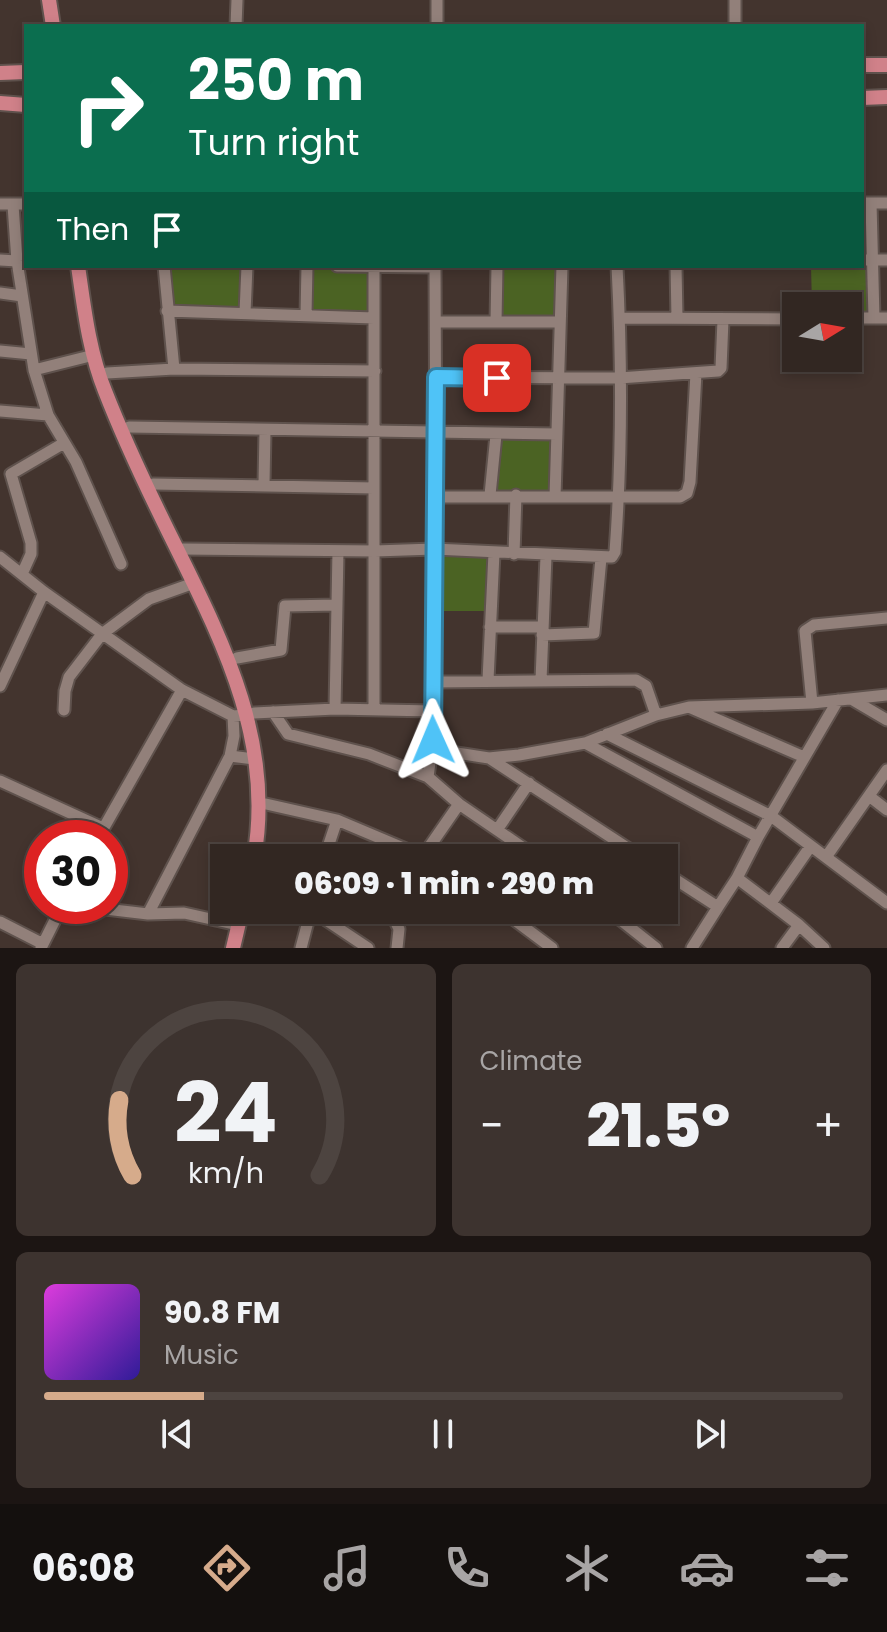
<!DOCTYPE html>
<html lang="en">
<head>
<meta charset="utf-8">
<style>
  :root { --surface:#322722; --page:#3d332f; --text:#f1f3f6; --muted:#a8a5a5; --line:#4d4440; --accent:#d6ab8b }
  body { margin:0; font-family:Poppins,sans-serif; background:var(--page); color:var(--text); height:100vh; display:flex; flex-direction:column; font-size:30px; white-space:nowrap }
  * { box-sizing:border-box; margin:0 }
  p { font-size:26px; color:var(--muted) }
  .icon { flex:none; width:44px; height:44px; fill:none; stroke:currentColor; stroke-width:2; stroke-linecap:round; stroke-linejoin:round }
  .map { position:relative; height:948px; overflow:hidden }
  .drawer { display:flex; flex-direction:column; gap:16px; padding:16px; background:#1c1513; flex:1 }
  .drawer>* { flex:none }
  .top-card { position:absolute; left:24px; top:24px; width:840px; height:244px; border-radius:0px; box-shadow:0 4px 12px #0003,0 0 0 2px var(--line); background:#0b6e4f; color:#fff; overflow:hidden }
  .needle { width:52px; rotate:79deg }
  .buttons { position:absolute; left:782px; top:292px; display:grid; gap:16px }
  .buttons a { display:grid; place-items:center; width:80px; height:80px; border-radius:0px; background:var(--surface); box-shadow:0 4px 12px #0003,0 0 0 2px var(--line); font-size:40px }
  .speed { position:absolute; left:24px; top:820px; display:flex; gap:16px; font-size:40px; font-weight:700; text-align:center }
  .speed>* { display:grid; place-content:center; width:104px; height:104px; border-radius:50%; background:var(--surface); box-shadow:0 4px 12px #0003,0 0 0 2px var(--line); line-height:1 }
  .speed .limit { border:12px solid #d22; background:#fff; color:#111 }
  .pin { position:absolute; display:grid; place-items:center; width:68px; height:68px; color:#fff; margin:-34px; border-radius:16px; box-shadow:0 4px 12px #0006 }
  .me { position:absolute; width:88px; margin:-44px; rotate:359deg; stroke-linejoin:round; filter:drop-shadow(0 0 6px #0008) }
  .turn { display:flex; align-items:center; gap:28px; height:168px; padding:0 32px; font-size:36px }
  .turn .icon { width:104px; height:104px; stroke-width:2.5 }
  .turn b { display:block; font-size:56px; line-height:68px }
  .then { display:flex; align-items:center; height:76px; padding:0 32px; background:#0003; gap:16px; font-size:30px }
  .big { font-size:60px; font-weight:800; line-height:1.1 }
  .drawer .tile { flex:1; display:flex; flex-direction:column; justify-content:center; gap:12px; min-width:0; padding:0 28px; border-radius:12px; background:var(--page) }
  .drawer .dial { align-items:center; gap:0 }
  .dial svg { height:208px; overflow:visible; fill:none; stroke:var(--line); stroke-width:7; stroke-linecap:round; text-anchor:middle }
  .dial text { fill:var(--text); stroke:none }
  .song { display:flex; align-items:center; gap:24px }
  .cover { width:96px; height:96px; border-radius:12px; background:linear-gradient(135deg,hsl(300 70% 55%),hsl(250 70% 35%)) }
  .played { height:8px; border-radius:4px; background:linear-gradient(90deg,var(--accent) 20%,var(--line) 20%) }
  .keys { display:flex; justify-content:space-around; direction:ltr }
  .heat { display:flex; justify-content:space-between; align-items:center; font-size:44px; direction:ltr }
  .drawer .tiles { flex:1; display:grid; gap:16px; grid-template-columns:1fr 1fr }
  .tile:last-child { grid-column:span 2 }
  .trip { position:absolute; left:210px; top:844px; width:468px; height:80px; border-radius:0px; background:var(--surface); box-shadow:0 4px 12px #0003,0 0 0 2px var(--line); font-weight:800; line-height:80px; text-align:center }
  .tab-bar { display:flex; height:128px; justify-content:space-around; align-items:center; background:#14100e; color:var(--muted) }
  .tab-bar .icon { width:56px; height:56px }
  .tab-bar .on { color:var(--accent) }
  .tab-bar b { font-size:36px; color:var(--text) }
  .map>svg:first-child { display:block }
  .green { fill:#4b6323 }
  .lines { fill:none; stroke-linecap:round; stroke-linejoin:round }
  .minor-casing { stroke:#5f524d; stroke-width:15 }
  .major-casing { stroke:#5f524d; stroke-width:18 }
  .minor { stroke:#92807a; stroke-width:11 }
  .major { stroke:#d08189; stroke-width:14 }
  .route-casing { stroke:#337fa1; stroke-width:20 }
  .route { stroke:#4fc3f7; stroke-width:14 }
</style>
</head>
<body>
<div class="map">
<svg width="887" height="948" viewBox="0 0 887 948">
  <rect width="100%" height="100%" fill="#43342e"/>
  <!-- green -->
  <path class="green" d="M 862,260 L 873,260 L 874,318 L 848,318 L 848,306 L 812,306 L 811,266 L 862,266 Z
    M 164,266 L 247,266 L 245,313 L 167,311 Z
    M 307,266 L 374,268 L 374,318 L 306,315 Z
    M 497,266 L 562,266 L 560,322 L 496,322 Z
    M 557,434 L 555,497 L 490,495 L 496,435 Z
    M 434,549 L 494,553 L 491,611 L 433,611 Z"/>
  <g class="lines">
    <!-- minor casing -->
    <g class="minor-casing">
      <path id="minor" d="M 735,0 L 735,26
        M 236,26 L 237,0
        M 437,26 L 437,0
        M 862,203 L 887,203
        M 871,203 L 874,318
        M 0,204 L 26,204
        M 13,205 L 17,261 L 34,370 L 94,355
        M 0,260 L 17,261
        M 862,260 L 887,260
        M 164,266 L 174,369
        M 337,266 L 435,267
        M 435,266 L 436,497 L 433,740 L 428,777 L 459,804 L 538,858
        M 676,266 L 677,318
        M 374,268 L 374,710
        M 0,293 L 22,296
        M 167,311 L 374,318
        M 245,313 L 247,266
        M 306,315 L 307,266
        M 620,318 L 796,319
        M 848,318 L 887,318
        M 436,322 L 560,322
        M 496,322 L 497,266
        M 0,351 L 31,354
        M 34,370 L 48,415 L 76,462 L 121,564
        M 107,373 L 174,369 L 375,371
        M 436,377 L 619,378 L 718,371 L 721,368 L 723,320
        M 0,411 L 48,415
        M 129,427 L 557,434
        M 153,484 L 374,488
        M 264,484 L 265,430
        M 490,495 L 496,435
        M 436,497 L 680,497 L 687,493 L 690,482 L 696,373
        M 555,497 L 562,266
        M 183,549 L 375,551 L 434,549 L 612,557 L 615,552 C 622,457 622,361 617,266
        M 514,554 L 516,495
        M 0,557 L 44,592 L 182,690 L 233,716 L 246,715
        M 22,574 L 31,554 L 31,543 L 11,474 L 64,443
        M 490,627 L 542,627
        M 542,635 L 594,633 L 601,558
        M 237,658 L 281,650 L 285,606 L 337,605
        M 488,680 L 494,553
        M 541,680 L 546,556
        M 432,682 L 636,680 L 646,686 L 656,715
        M 0,686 L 44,592
        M 853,700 L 887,720
        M 812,703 L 805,631 L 814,625 L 887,618
        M 691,708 L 804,757
        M 335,709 L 338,551
        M 64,710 L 65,691 L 69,677 L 102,634 L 149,599 L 194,583
        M 273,712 L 288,734 L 369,754 L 428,777
        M 254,713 L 335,709 L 432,711
        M 607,734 L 771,816 L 887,903
        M 585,743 L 758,837
        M 431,749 L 489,758 L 519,755 L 585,743 L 656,715 L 689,707 L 812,703 L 887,695
        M 230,756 L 254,759
        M 489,758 L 643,858
        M 0,781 L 103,828
        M 869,796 L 887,810
        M 266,804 L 337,820 L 427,858
        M 497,830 L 529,783
        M 98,838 L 182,690
        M 327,850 L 337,820
        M 423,856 L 459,804
        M 826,857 L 887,770
        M 325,858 L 327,850 L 337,858
        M 664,872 L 718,907 L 692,948
        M 737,878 L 799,925 L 824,948
        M 771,903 L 810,847
        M 80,906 L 148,914 L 184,913 L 238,925
        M 718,907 L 737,878 L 758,837 L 838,700
        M 311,910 L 368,948
        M 390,910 L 399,929 L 397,948
        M 501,910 L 552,948
        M 608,910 L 656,948
        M 148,914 L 230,756 L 234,736 L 233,716
        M 0,922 L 43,944
        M 41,948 L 62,906
        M 301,948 L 311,910
        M 782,948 L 799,925"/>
    </g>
    <!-- major casing -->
    <g class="major-casing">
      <path id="major" d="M 49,0 L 53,26
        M 862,65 L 887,65
        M 0,73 L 26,72
        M 862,98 L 887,97
        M 0,103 L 26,105
        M 78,266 C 84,307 89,352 105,391 C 126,445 152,499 178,551 C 226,648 274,746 254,858
        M 233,948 L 242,910"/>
    </g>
    <!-- minor -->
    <use href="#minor" class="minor"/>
    <!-- major -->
    <use href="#major" class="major"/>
  </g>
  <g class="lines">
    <!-- route casing -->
    <g class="route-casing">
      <path id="route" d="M 433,740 L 436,377 L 497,378"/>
    </g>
    <!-- route -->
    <use href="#route" class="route"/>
  </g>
</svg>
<div class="buttons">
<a><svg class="needle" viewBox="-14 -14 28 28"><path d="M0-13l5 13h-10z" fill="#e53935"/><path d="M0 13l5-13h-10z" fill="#a8a5a5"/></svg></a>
</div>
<div class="speed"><div class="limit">30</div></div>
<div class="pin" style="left:497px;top:378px;background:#d93025"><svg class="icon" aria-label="arrive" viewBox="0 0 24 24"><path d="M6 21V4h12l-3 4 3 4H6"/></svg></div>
<svg class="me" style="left:433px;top:740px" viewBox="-20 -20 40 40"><path d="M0-17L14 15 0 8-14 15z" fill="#4fc3f7" stroke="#fff" stroke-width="4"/></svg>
<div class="trip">06:09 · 1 min · 290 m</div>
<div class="top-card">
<div class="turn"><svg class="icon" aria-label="right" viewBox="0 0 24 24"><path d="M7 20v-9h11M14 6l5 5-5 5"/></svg><div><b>250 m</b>Turn right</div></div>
<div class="then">Then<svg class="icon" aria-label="arrive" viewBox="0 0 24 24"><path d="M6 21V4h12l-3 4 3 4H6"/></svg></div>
</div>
</div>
<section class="drawer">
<div class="tiles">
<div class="tile dial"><svg viewBox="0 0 100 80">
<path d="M14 69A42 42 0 1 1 86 69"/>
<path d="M14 69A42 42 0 0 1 9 40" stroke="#d6ab8b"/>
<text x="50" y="56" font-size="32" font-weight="700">24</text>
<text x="50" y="72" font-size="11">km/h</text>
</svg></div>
<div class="tile"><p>Climate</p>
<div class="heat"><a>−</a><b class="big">21.5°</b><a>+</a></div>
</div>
<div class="tile">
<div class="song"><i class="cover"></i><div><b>90.8 FM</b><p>Music</p></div></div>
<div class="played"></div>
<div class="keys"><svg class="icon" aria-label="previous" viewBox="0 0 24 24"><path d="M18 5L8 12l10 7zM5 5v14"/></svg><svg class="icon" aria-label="pause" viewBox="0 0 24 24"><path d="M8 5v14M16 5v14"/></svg><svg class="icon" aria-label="next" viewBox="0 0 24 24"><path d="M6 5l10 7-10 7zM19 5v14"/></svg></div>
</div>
</div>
</section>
<nav class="tab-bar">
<b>06:08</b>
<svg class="icon on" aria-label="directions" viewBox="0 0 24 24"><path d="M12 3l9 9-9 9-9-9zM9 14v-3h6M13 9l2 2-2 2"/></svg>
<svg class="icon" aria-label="music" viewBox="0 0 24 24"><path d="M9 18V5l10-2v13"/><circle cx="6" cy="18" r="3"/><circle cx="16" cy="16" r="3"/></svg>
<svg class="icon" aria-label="phone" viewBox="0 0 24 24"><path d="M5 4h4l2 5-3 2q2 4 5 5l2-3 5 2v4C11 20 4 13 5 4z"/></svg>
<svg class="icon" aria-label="climate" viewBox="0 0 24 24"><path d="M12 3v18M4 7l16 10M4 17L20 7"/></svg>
<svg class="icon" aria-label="car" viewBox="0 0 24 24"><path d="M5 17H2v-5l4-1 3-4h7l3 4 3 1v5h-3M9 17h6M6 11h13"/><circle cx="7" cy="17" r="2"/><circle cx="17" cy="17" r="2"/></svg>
<svg class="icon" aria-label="filters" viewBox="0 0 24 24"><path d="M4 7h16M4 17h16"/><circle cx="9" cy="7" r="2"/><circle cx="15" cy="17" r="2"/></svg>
</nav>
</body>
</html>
